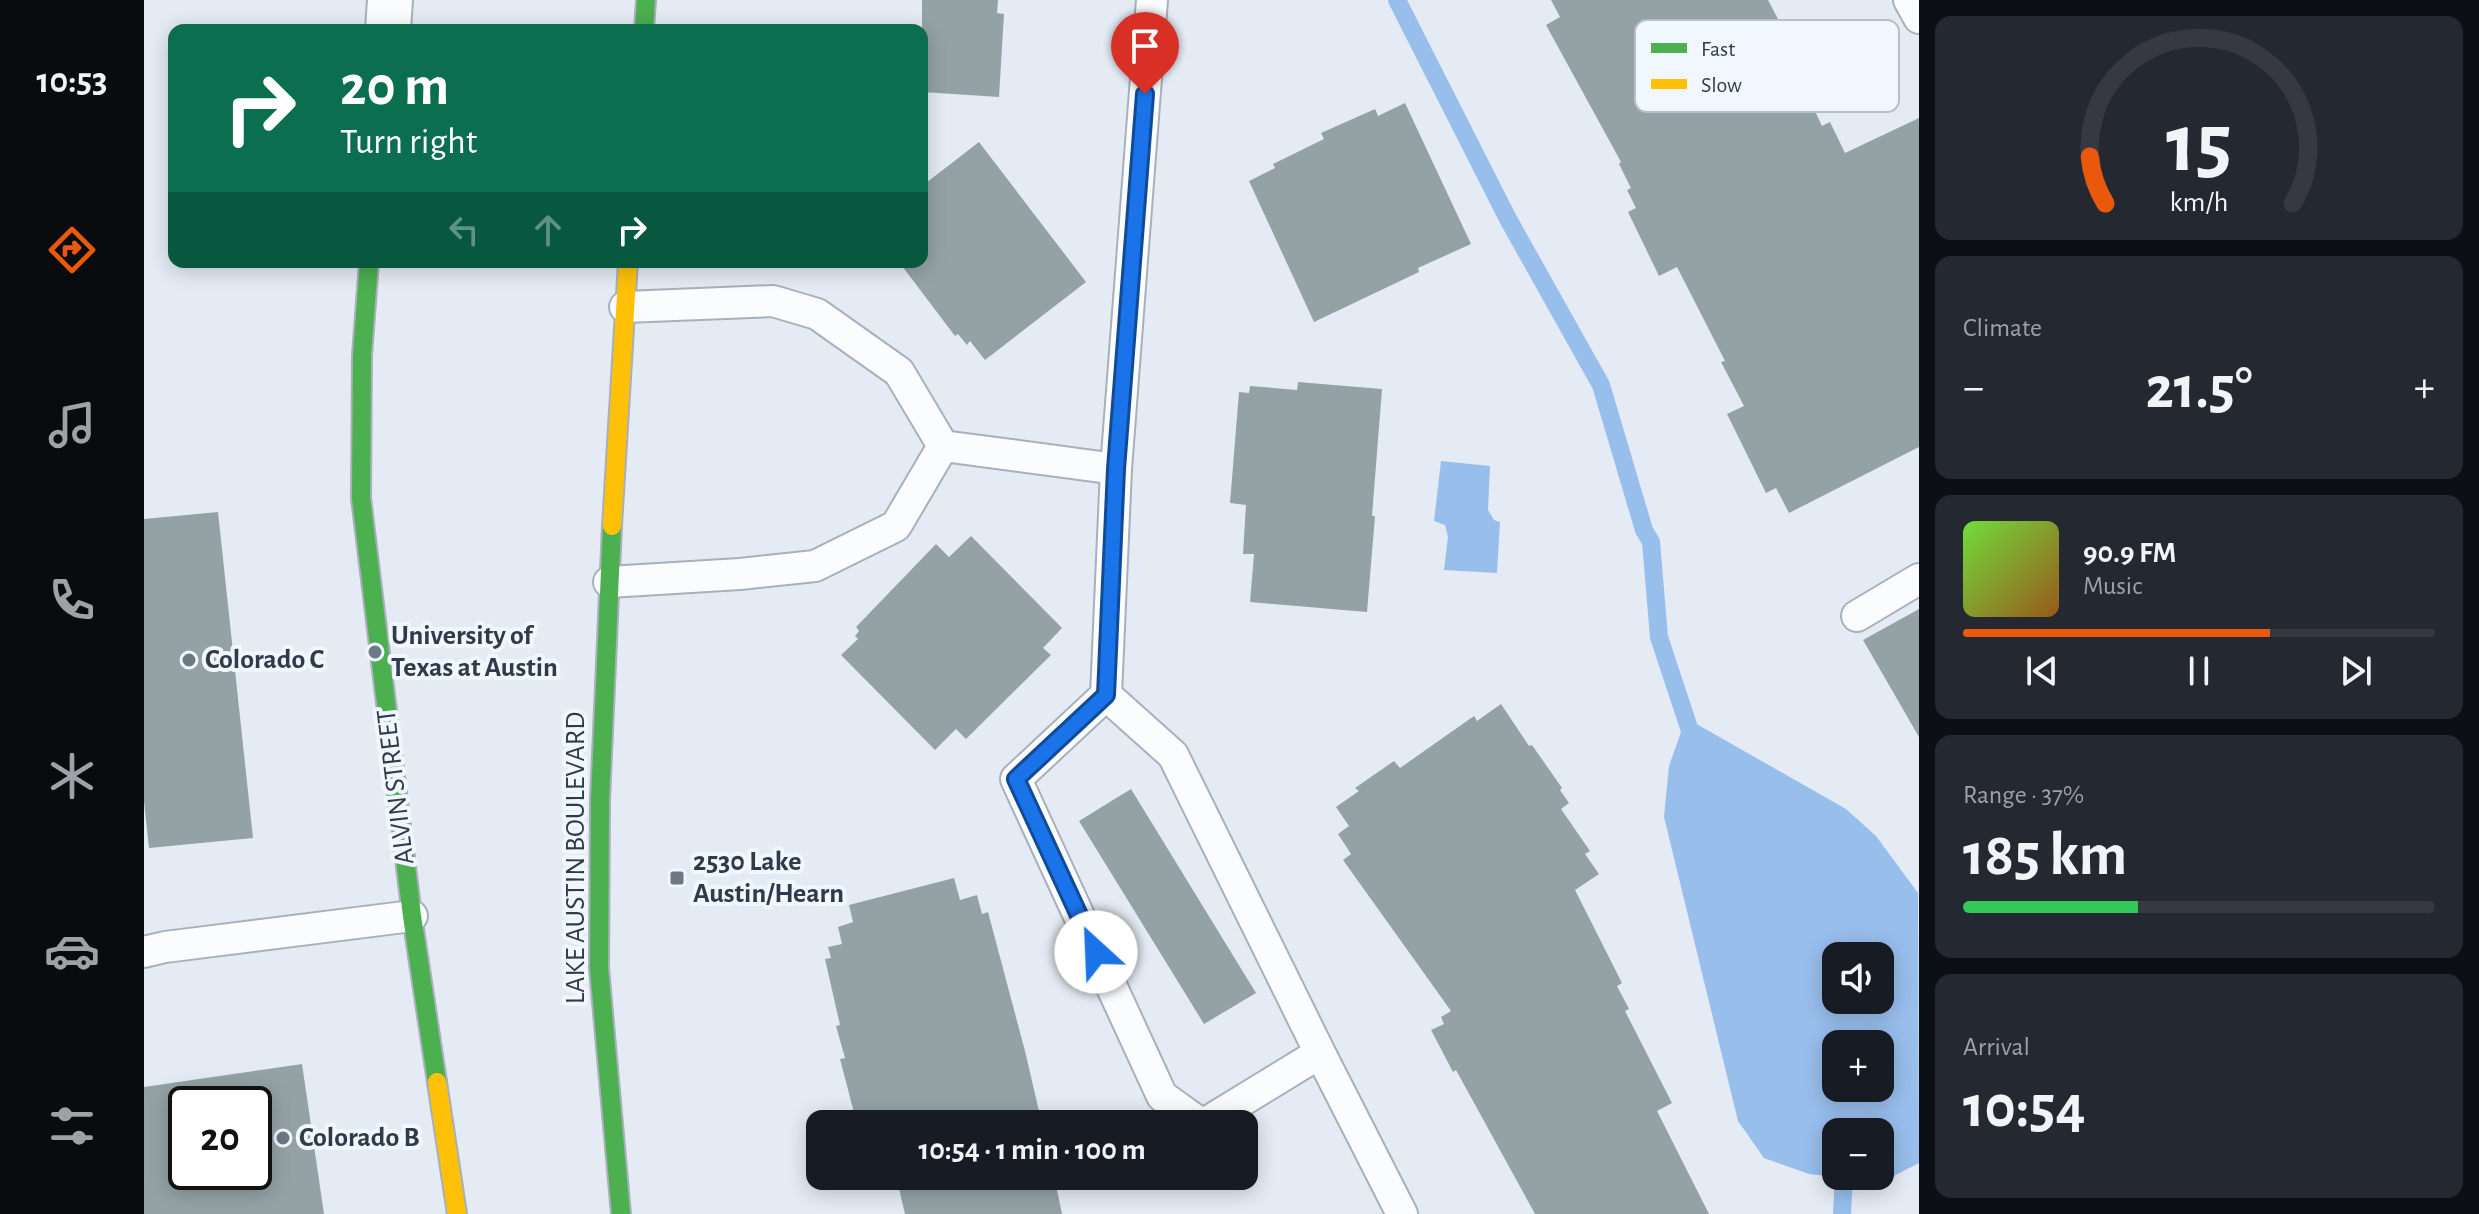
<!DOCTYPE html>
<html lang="en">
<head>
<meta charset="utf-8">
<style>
  :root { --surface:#171b24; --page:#242831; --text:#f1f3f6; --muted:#9ea1a6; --line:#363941; --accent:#ea580c }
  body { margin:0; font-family:"Alegreya Sans",sans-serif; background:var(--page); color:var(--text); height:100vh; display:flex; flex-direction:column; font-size:30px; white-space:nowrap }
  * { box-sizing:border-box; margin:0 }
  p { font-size:26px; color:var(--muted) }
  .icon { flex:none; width:44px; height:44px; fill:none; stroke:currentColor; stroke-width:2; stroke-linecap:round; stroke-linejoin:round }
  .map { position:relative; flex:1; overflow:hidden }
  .sheet { display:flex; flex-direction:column; gap:16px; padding:16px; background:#0d0f14; width:560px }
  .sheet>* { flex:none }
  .top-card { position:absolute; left:24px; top:24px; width:760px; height:244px; border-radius:16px; box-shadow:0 4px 20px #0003; background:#0b6e4f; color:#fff; overflow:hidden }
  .buttons { position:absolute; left:1678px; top:942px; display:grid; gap:16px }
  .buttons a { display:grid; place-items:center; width:72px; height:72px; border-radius:16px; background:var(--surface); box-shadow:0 4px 20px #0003; font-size:40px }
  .speed { position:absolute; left:24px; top:1086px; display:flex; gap:16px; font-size:40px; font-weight:700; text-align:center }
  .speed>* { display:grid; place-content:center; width:104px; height:104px; border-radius:50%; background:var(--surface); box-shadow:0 4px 20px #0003; line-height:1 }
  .speed .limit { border:4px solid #111; border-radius:12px; background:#fff; color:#111 }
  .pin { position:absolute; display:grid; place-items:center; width:68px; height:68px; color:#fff; margin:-82px -34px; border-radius:50% 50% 50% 0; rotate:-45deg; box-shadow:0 0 8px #0007 }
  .pin .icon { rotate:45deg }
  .me { position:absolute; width:88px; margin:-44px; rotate:335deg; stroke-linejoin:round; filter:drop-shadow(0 0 6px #0008) }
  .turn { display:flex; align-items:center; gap:28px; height:168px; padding:0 40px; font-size:36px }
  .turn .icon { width:104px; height:104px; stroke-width:2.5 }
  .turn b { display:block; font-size:56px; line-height:68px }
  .lanes { display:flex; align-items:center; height:76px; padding:0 40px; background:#0003; justify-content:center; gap:40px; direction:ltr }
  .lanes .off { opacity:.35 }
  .big { font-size:60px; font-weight:700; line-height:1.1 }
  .sheet .card { flex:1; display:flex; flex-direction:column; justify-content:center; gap:12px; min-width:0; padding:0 28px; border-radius:16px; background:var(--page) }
  .sheet .dial { align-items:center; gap:0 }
  .dial svg { height:208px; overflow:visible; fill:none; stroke:var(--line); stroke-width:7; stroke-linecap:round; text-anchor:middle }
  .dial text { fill:var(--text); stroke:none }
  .song { display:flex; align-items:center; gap:24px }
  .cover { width:96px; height:96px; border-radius:12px; background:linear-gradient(135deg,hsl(100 70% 55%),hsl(30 70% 35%)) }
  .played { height:8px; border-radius:4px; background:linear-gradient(90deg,var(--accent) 65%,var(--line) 65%) }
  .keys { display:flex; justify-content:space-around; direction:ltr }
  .heat { display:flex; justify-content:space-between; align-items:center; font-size:44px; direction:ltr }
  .charge { height:12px; border-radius:6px; background:linear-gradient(90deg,#34c759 37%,var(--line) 0) }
  .trip { position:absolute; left:662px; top:1110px; width:452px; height:80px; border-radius:16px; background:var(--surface); box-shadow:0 4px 20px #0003; font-weight:700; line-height:80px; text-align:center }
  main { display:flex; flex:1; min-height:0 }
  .tabs { display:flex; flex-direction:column; width:144px; justify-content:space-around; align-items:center; background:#090b0e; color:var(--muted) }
  .tabs .icon { width:56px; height:56px }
  .tabs .on { color:var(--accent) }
  .tabs b { font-size:36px; color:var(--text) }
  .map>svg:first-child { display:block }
  .water { fill:#98beec; fill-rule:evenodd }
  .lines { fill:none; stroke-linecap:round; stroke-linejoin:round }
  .stream { stroke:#98beec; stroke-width:18 }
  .building { fill:#94a2a6; fill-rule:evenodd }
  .lane-casing { stroke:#a7b0bb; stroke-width:34 }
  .street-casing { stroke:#a7b0bb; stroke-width:48 }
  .fast-casing { stroke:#a7b0bb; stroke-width:22 }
  .slow-casing { stroke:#a7b0bb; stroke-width:22 }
  .lane { stroke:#fbfcfd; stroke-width:30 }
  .street { stroke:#fbfcfd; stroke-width:44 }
  .fast { stroke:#4caf50; stroke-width:18 }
  .slow { stroke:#ffc107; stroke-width:18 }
  .route-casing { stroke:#114b97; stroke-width:20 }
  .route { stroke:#1a73e8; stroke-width:14 }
  .poi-dot { fill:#6e7986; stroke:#f1f7ff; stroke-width:3 }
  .labels { text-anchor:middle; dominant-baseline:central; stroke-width:8; stroke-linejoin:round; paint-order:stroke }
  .poi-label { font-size:28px; font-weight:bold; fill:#2f3b4b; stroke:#f1f7ff; text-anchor:start }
  .street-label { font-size:28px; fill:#2f3b4b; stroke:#f1f7ff }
  .key { fill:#f1f7ff; stroke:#b7bfc9; stroke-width:2 }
  .key-label { font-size:22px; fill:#2f3b4b }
</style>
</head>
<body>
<main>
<nav class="tabs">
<b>10:53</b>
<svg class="icon on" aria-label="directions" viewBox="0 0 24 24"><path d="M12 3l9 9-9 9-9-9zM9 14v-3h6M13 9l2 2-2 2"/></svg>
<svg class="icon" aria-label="music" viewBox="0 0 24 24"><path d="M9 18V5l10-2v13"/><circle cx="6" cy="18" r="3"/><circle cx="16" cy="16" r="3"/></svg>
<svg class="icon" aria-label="phone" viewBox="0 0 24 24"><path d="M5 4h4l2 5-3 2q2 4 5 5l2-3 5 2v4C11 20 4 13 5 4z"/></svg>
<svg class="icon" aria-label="climate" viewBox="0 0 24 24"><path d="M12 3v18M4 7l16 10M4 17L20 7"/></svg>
<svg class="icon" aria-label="car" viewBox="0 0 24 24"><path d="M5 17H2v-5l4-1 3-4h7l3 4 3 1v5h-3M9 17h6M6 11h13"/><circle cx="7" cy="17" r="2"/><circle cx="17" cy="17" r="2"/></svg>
<svg class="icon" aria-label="filters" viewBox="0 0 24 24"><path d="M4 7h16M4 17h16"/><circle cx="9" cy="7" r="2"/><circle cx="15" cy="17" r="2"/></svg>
</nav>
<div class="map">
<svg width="1775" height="1214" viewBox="0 0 1775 1214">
  <rect width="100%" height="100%" fill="#e4ebf4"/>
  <!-- water -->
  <path class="water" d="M 1297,461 L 1346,466 L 1344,510 L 1350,520 L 1356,522 L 1353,573 L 1300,570 L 1304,537 L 1301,525 L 1290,521 Z
    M 1542,718 L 1702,809 L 1732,836 L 1774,893 L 1775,1163 L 1738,1182 L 1665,1174 L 1620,1158 L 1594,1121 L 1520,817 L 1525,766 ZM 1692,956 L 1736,956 L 1736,1000 L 1692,1000 ZM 1692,1044 L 1736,1044 L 1736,1088 L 1692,1088 ZM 1692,1132 L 1736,1132 L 1736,1176 L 1692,1176 Z"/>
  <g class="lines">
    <!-- stream -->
    <path class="stream" d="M 1253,0 L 1364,219 L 1457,385 L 1500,530 L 1507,542 L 1515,637 L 1549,740
      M 1698,1214 L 1700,1176"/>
  </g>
  <!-- building -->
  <path class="building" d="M 778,0 L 854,0 L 853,13 L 860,14 L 855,97 L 778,92 Z
    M 1407,0 L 1624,0 L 1643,36 L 1637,39 L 1678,126 L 1686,122 L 1701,153 L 1775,118 L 1775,447 L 1645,513 L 1632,488 L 1622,493 L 1583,414 L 1600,406 L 1577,362 L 1581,361 L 1533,267 L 1515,276 L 1484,212 L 1492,208 L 1483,190 L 1487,188 L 1475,164 L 1477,162 L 1402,25 L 1416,17 Z
    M 1261,103 L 1327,244 L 1274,268 L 1275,272 L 1170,322 L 1105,181 L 1131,168 L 1129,164 L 1180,139 L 1177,133 L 1231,109 L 1234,116 Z
    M 835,142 L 942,282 L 841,360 L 826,341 L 823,345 L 814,334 L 811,336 L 755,262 L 778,262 L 778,186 Z
    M 1154,382 L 1238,389 L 1228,516 L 1231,516 L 1223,612 L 1106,602 L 1110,554 L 1099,554 L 1102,505 L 1086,503 L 1095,392 L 1105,393 L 1106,386 L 1153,390 Z
    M 74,512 L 109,838 L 5,848 L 0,801 L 0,519 Z
    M 827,536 L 918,628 L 899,648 L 907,655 L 822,739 L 812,729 L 791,750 L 697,655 L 714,639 L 711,636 L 715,631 L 712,627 L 792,544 L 805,557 Z
    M 1775,609 L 1775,737 L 1719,640 Z
    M 1357,704 L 1385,746 L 1388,745 L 1418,788 L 1416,790 L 1425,803 L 1417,809 L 1446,851 L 1441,854 L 1455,874 L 1431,890 L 1478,983 L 1473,986 L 1485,1009 L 1481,1011 L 1528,1103 L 1513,1111 L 1565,1214 L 1391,1214 L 1312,1070 L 1309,1072 L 1287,1030 L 1300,1024 L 1297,1017 L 1307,1011 L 1199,860 L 1207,854 L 1194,834 L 1205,826 L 1192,807 L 1215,791 L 1211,788 L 1250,761 L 1256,768 L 1330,716 L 1333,721 Z
    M 987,789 L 1112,993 L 1060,1024 L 935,821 Z
    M 810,878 L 816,900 L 833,895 L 838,914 L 844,912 L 881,1051 L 898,1124 L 713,1124 L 696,1059 L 701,1058 L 692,1026 L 696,1025 L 681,959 L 687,958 L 684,947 L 698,944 L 694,927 L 709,922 L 705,905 Z
    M 158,1064 L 180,1214 L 0,1214 L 0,1087 ZM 42,1104 L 110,1104 L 110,1172 L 42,1172 Z
    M 752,1176 L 910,1176 L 918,1214 L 761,1214 Z"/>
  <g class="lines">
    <!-- lane casing -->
    <g class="lane-casing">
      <path id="lane" d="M 1765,0 L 1775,18
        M 481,307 L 629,301 L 673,314 L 755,372 L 799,446
        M 799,446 L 972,469 L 1008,0
        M 972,469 L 962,695 L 872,779 L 1018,1096 L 1057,1124
        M 465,582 L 596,574 L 671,566 L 752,526 L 799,446
        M 1713,616 L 1775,579
        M 962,695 L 1029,755 L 1176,1053 L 1060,1124
        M 0,952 L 21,947 L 268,916
        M 1176,1053 L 1258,1214"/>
    </g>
    <!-- street casing -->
    <g class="street-casing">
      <path id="street" d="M 244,30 L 246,0"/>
    </g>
    <!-- fast casing -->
    <g class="fast-casing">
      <path id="fast" d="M 500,30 L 502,0
        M 225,262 L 218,355 L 217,498 L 268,916 L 293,1082
        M 468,526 L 456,800 L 455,968 L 477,1214"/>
    </g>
    <!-- slow casing -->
    <g class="slow-casing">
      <path id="slow" d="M 468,526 L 484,262
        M 293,1082 L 313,1214"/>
    </g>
    <!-- lane -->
    <use href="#lane" class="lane"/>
    <!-- street -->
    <use href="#street" class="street"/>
    <!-- fast -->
    <use href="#fast" class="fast"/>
    <!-- slow -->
    <use href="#slow" class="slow"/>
  </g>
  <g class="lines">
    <!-- route casing -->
    <g class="route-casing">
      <path id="route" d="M 952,952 L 872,779 L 962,695 L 972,469 L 1001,94"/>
    </g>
    <!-- route -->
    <use href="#route" class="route"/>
  </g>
  <!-- markers -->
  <g class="poi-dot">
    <circle cx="231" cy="652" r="8"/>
    <circle cx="45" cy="660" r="8"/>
    <rect x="525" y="870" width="16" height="16" rx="4"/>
    <circle cx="139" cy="1138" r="8"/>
  </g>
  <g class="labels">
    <!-- poi labels -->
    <g class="poi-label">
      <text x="247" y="636">University of<tspan x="247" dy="32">Texas at Austin</tspan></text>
      <text x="61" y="660">Colorado C</text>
      <text x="549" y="862">2530 Lake<tspan x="549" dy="32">Austin/Hearn</tspan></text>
      <text x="155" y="1138">Colorado B</text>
    </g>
    <!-- street labels -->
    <g class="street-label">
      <text transform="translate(252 787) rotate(-97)">ALVIN STREET</text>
      <text transform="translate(432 858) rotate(-90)">LAKE AUSTIN BOULEVARD</text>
    </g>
  </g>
  <!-- legend -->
  <rect x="1491" y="20" width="264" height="92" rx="12" class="key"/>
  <rect x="1507" y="43" width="36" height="10" fill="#4caf50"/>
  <rect x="1507" y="79" width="36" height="10" fill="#ffc107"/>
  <g class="key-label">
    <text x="1557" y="56">Fast</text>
    <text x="1557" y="92">Slow</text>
  </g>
</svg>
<div class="buttons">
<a><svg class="icon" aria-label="sound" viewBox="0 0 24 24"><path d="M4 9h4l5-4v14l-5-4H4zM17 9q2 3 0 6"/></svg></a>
<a>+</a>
<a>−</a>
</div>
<div class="speed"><div class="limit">20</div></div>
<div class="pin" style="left:1001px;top:94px;background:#d93025"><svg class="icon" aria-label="arrive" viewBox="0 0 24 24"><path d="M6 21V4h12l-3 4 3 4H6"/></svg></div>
<svg class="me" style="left:952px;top:952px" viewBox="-20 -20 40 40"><circle r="19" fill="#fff"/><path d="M0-13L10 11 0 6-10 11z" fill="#1a73e8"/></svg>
<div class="trip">10:54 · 1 min · 100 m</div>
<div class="top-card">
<div class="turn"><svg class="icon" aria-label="right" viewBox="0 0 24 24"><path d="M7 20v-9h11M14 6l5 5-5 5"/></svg><div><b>20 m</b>Turn right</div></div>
<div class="lanes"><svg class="icon off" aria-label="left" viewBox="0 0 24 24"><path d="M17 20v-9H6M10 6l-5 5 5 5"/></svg><svg class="icon off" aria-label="ahead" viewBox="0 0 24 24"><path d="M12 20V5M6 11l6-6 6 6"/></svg><svg class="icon" aria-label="right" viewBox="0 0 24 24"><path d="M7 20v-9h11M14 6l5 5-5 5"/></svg></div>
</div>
</div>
<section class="sheet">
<div class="card dial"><svg viewBox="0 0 100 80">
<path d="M14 69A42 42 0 1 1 86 69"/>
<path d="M14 69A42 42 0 0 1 8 51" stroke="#ea580c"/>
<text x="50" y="56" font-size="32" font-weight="700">15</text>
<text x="50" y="72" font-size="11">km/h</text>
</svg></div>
<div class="card"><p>Climate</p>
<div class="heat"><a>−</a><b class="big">21.5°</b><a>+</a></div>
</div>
<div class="card">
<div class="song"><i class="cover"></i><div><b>90.9 FM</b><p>Music</p></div></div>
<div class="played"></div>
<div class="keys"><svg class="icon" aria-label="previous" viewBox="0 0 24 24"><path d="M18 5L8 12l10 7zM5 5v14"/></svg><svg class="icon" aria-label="pause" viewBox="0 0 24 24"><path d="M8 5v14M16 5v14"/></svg><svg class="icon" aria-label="next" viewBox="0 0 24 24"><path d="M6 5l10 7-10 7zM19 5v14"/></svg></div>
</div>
<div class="card"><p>Range · 37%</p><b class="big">185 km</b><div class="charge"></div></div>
<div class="card"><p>Arrival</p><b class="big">10:54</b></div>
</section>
</main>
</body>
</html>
